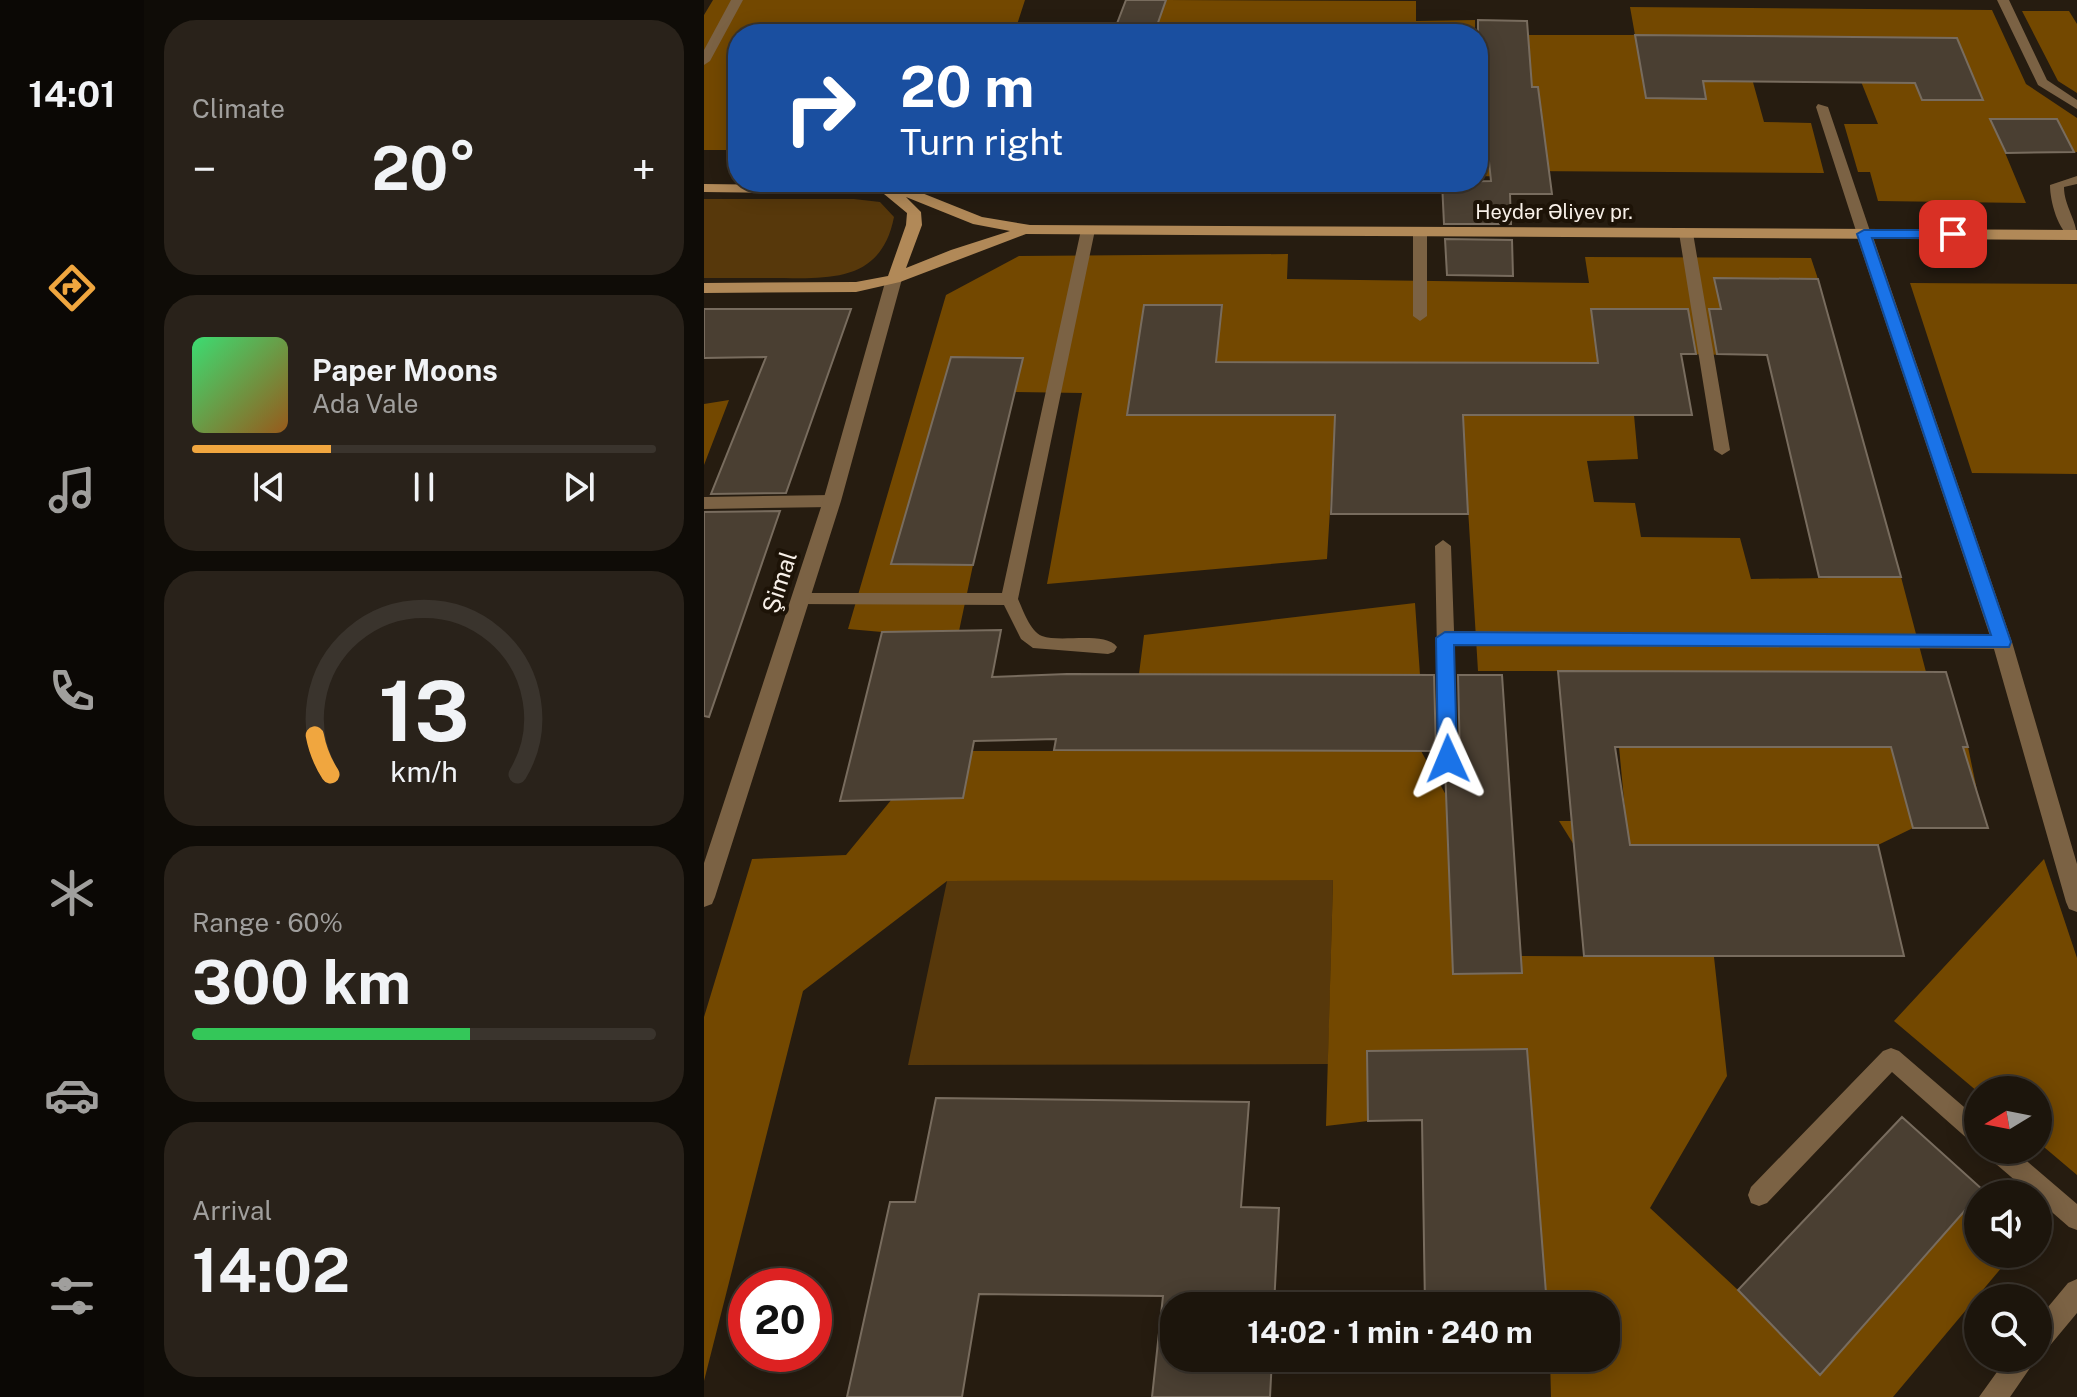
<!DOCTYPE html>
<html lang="en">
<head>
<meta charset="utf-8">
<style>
  :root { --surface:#1c150c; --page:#29221a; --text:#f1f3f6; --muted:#a09f9d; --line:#3a342d; --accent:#f0a63f }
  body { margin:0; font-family:"Public Sans",sans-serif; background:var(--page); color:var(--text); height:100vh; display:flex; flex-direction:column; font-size:30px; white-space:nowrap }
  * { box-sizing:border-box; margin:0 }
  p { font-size:26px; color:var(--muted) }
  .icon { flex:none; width:44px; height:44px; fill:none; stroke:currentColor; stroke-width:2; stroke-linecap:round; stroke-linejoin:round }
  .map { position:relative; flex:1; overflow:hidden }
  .details { display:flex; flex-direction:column; gap:20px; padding:20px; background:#0f0c07; width:560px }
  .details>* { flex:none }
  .guide { position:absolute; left:24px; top:24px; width:760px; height:168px; border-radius:32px; box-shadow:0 4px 20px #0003,0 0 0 2px var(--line); background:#1a4fa0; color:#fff; overflow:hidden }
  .needle { width:52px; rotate:260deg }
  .tools { position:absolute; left:1260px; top:1076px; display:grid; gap:16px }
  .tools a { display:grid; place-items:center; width:88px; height:88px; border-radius:50%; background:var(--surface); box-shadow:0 4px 20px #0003,0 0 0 2px var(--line); font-size:40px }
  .speed { position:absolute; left:24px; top:1268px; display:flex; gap:16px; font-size:40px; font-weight:700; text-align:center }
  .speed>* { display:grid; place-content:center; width:104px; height:104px; border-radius:50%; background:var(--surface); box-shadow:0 4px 20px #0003,0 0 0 2px var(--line); line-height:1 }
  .speed .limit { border:12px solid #d22; background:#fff; color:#111 }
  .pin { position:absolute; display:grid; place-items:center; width:68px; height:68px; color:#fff; margin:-34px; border-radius:16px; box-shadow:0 4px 12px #0006 }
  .me { position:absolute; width:88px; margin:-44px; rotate:359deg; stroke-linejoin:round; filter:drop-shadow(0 0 6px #0008) }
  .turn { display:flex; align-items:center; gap:28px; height:168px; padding:0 40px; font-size:36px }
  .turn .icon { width:104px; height:104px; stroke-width:2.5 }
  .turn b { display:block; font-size:56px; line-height:68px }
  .big { font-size:60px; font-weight:700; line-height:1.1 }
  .details .card { flex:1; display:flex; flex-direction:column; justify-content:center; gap:12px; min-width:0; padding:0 28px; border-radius:32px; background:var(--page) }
  .details .dial { align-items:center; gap:0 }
  .dial svg { height:208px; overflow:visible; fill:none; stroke:var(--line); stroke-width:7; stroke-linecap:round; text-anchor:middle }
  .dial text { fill:var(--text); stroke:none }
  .song { display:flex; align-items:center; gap:24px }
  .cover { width:96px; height:96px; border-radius:12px; background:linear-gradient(135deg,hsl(140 70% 55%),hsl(30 70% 35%)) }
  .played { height:8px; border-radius:4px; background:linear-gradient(90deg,var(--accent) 30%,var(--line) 30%) }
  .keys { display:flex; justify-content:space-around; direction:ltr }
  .heat { display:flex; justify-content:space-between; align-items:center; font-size:44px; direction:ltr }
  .charge { height:12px; border-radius:6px; background:linear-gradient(90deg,#34c759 60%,var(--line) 0) }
  .trip { position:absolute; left:456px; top:1292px; width:460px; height:80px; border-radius:32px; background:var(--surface); box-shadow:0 4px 20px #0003,0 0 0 2px var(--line); font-weight:700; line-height:80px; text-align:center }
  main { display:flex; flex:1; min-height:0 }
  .dock { display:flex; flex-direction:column; width:144px; justify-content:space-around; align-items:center; background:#0b0805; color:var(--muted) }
  .dock .icon { width:56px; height:56px }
  .dock .on { color:var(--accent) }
  .dock b { font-size:36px; color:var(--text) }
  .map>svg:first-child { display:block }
  .green { fill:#57380b }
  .forest { fill:#734800 }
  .building { fill:#4a3f32; stroke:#786c5e; stroke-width:2 }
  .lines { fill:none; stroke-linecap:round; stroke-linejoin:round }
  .lane { fill:#7b6244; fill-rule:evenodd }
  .street { fill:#7b6244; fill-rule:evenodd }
  .secondary { fill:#b18958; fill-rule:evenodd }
  .route { fill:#1a73e8; stroke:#114b97; stroke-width:2 }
  .labels { text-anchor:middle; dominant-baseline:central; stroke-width:8; stroke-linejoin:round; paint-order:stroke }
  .far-street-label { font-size:20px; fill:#f8f0e8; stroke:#1d1307 }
  .street-label { font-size:24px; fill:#f8f0e8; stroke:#1d1307 }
</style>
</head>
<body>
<main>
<nav class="dock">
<b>14:01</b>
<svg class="icon on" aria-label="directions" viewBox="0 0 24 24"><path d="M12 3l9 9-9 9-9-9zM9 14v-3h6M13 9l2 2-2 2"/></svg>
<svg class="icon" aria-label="music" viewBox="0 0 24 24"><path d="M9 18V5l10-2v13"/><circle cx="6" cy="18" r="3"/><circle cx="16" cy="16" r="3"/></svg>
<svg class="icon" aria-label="phone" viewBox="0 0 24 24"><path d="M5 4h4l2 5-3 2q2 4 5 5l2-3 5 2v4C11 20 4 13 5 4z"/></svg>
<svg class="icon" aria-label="climate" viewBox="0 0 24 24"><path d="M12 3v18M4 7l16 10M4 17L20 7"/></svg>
<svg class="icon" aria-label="car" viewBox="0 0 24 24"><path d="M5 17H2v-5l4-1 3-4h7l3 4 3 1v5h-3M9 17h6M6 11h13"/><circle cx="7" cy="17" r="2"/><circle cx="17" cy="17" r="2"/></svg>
<svg class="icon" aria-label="filters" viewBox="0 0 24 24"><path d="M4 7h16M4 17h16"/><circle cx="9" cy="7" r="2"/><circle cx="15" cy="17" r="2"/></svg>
</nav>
<section class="details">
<div class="card"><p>Climate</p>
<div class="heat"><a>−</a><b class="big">20°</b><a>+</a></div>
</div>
<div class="card">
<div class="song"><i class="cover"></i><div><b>Paper Moons</b><p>Ada Vale</p></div></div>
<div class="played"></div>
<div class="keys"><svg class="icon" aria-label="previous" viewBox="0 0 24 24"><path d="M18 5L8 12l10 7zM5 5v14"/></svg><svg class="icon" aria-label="pause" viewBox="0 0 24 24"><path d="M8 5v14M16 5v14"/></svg><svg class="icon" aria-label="next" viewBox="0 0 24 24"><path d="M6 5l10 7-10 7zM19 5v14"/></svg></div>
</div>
<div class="card dial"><svg viewBox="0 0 100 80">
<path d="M14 69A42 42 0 1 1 86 69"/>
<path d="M14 69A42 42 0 0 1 8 54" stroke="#f0a63f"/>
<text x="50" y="56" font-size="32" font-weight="700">13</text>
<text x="50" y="72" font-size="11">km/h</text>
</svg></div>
<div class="card"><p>Range · 60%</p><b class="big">300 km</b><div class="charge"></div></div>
<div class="card"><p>Arrival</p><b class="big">14:02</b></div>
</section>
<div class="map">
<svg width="1373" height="1397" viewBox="0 0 1373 1397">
  <rect width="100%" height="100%" fill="#261c10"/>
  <!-- green -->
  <path class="green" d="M 0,199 L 150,199 L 176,202 L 190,217 C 178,278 133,279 80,278 C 54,278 27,278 0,278 Z
    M 629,879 L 624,1064 L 204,1065 L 243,881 Z"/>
  <!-- forest -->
  <path class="forest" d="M 9,0 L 321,0 L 310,34 L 34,34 L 34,150 L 0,150 L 0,15 Z
    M 462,0 L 712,1 L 712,21 L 771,20 L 771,34 L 566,34 L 566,31 L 452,27 Z
    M 926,7 L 1288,10 L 1322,84 L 1373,118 L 1373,152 L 1370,152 L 1353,119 L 1287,119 L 1322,203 L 1174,201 L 1166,172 L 1154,172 L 1140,124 L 1174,124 L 1148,59 L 1202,60 L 1218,100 L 1279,100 L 1253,38 L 932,35 L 942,98 L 1002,99 L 993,57 L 1042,57 L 1060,122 L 1107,123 L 1120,173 L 816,171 L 816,177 L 774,176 L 774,120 L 781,120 L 842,150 L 834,87 L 774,100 L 774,55 L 825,56 L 824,35 L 931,35 Z
    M 1318,11 L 1365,11 L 1373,24 L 1373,93 L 1354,81 Z
    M 305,182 L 491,182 L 489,192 L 303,189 Z
    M 628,182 L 724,182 L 724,193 L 627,194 Z
    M 584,254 L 583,279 L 885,283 L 881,257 L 1107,258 L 1114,279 L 1011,278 L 1026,355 L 977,354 L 887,309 L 892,347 L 910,348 L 912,363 L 494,362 L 514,344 L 518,306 L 441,306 L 423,414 L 665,415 L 629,460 L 623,559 L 343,584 L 378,393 L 310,392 L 318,358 L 247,357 L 187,564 L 269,565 L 255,631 L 178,632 L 144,629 L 242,295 L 315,256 Z
    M 1206,283 L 1373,284 L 1373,474 L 1268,473 Z
    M 25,400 L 0,465 L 0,404 Z
    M 730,415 L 930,415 L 934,459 L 883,461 L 890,502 L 931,503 L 937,537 L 1036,538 L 1047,579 L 1197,577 L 1222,672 L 774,671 L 761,460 Z
    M 711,603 L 716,675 L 435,674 L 440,635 Z
    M 915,747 L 1264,747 L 1274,795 L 1200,796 L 1209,828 L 1174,845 L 870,845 L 855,821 L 922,821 Z
    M 268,751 L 717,751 L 742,795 L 749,973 L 818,973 L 817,956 L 1010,957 L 1023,1076 L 946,1208 L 1034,1290 L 1116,1375 L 1274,1196 L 1274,1254 L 1309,1254 L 1189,1397 L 847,1397 L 846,1358 L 902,1358 L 902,1306 L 843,1306 L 823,1049 L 664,1051 L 664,1121 L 622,1126 L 629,880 L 243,881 L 99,991 L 0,1381 L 0,1017 L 48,859 L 142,855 L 188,799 L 259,798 Z
    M 1340,859 L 1373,958 L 1373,1175 L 1334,1142 L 1334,1090 L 1274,1092 L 1190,1021 Z"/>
  <!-- building -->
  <path class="building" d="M 422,0 L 462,0 L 450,34 L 409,34 Z
    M 774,20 L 823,21 L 828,87 L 834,87 L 848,194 L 806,194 L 807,224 L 740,224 L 738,182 L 787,181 L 774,55 Z
    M 931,35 L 1253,38 L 1279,100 L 1218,100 L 1211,83 L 999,81 L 1002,99 L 942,98 Z
    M 1286,119 L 1353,119 L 1370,152 L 1302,153 Z
    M 741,239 L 808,240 L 809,276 L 743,275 Z
    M 1010,278 L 1114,279 L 1197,577 L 1115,577 L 1063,355 L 1013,354 L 1005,309 L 1017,309 Z
    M 440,305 L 518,305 L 512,362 L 894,363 L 887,309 L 984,309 L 992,354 L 977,354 L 988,415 L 759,415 L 764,514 L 627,514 L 631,415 L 423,415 Z
    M 0,309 L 147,309 L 82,493 L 7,494 L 62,357 L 0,358 Z
    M 247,357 L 319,358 L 269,565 L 187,564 Z
    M 76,511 L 5,717 L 0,716 L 0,512 Z
    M 297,630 L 288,677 L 363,674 L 730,675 L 732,751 L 350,750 L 352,739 L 270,741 L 259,798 L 136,801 L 178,632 Z
    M 854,671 L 1242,672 L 1264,747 L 1259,747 L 1284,828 L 1209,828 L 1187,747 L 911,747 L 926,845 L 1174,845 L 1200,956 L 880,956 Z
    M 754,675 L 798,675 L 818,973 L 749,974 L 741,767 L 753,766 L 756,759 Z
    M 823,1049 L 843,1306 L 721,1306 L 718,1120 L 664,1121 L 663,1051 Z
    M 232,1098 L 545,1102 L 537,1207 L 575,1208 L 570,1306 L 470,1306 L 470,1358 L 568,1358 L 566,1397 L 448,1397 L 459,1296 L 275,1294 L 258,1397 L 143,1397 L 186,1202 L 211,1202 Z
    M 1198,1117 L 1279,1190 L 1116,1375 L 1034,1290 Z"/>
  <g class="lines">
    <!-- lane -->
    <path class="lane" d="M 27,0 L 39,0 L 6,61 L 0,65 L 0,50 Z
      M 1293,0 L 1305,0 L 1343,80 L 1373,100 L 1373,109 L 1334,85 Z
      M 1114,104 L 1124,107 L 1167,234 L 1165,237 L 1155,237 L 1153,234 L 1112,107 Z
      M 1373,176 L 1373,184 L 1360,187 C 1360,206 1373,220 1373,238 L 1369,239 C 1354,232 1346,201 1346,185 Z
      M 384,226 L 391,230 L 314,599 C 319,610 326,631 338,636 C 356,643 401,631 413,647 L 410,652 L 404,654 L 329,648 L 317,639 L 300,605 L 90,604 L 87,599 L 96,593 L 298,593 L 377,230 Z
      M 716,228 L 723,232 L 723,316 L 716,321 L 709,316 L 709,232 Z
      M 982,229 L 989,233 L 1026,450 L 1018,455 L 1010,450 L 975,233 Z
      M 128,495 L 136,501 L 128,507 L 0,509 L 0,497 Z
      M 739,540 L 747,546 L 750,631 L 1298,635 L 1307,642 L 1298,649 L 750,645 L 753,759 L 751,764 L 737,764 L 735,759 L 731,546 Z
      M 1187,1048 L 1195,1051 L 1274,1119 L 1274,1144 L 1266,1141 L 1188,1072 L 1063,1203 L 1055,1206 L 1047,1203 L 1044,1195 L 1047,1187 L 1179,1051 Z
      M 1282,1150 L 1310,1150 L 1373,1204 L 1373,1230 L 1365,1227 L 1334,1200 L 1334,1194 L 1327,1194 L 1285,1158 Z"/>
    <!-- street -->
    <path class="street" d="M 1160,229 L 1168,234 L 1308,642 L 1373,864 L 1373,912 L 1365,909 L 1362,902 L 1288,642 L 1152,234 Z
      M 190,274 L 198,279 L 137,501 L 11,897 L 8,904 L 0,907 L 0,863 L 119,501 L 182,279 Z
      M 1373,1279 L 1373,1313 L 1343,1349 L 1334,1353 L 1334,1319 L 1364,1283 Z
      M 1303,1358 L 1333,1358 L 1306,1397 L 1275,1397 Z"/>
    <!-- secondary -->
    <path class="secondary" d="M 0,184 L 183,186 L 213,191 L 278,217 L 326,225 L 1373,230 L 1373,240 L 322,234 L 196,282 L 152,292 L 0,293 L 0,283 L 152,282 L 184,276 L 202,225 L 203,213 L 180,194 L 0,192 ZM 202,197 L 269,224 L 306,231 L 247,250 L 202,268 L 218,225 L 217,212 Z"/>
  </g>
  <!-- route -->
  <path class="route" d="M 1160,230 L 1249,230 L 1256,234 L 1249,238 L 1168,238 L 1307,642 L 1305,647 L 750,645 L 753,759 L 750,764 L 737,764 L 734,759 L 732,638 L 741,632 L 1287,635 L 1153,234 Z"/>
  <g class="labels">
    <!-- far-street labels -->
    <g class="far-street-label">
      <text x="850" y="212">Heydər Əliyev pr.</text>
    </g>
    <!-- street labels -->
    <g class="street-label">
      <text transform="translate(75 582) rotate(-72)">Şimal</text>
    </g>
  </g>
</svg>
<div class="tools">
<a><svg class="needle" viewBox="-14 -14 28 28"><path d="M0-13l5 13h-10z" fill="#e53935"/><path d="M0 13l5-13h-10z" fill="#a09f9d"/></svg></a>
<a><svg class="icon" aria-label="sound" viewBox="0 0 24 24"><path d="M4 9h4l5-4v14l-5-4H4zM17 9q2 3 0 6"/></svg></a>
<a><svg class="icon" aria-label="search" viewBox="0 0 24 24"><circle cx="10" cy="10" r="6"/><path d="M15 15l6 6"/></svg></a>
</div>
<div class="speed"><div class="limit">20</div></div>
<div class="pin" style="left:1249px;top:234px;background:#d93025"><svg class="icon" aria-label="arrive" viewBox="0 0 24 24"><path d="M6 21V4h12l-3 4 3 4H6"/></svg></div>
<svg class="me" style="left:744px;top:759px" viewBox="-20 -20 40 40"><path d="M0-17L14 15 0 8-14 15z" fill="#1a73e8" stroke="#fff" stroke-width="4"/></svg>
<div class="trip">14:02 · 1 min · 240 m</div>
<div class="guide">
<div class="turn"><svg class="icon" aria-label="right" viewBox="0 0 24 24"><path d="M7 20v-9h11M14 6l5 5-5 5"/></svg><div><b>20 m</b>Turn right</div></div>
</div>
</div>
</main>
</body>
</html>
